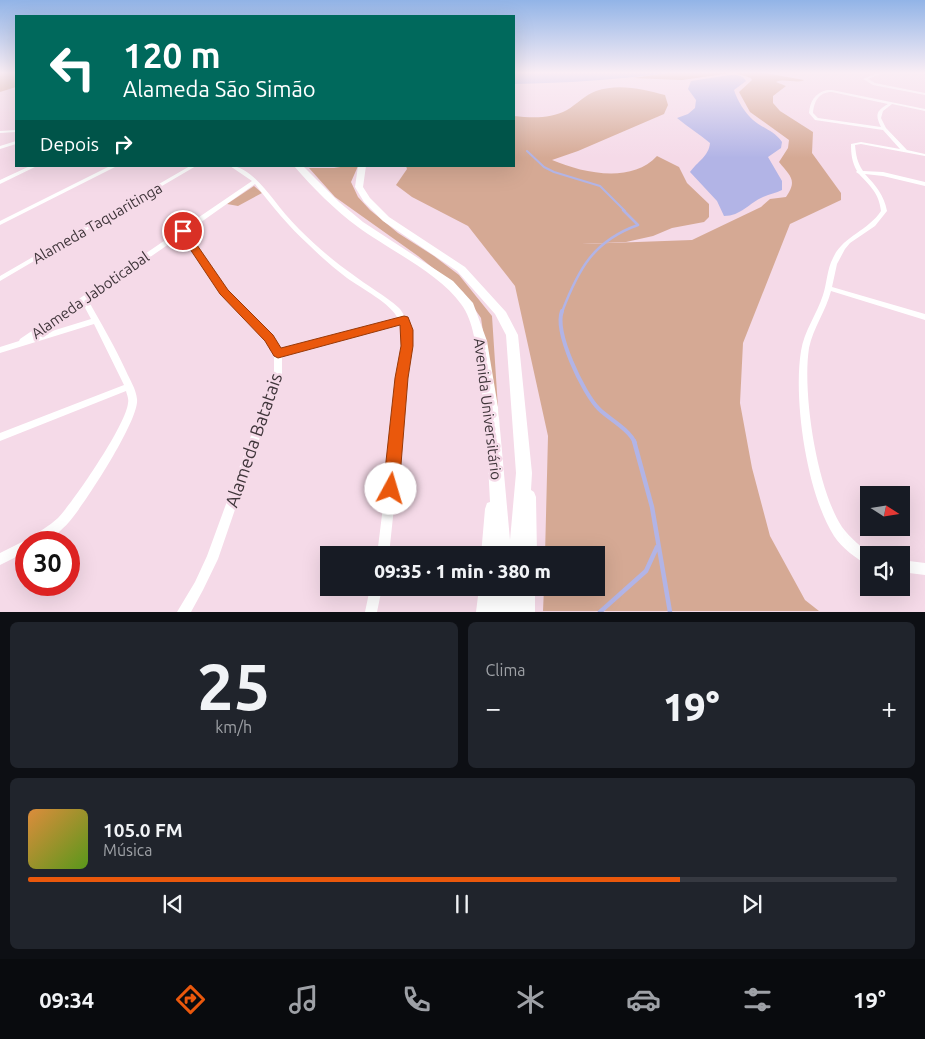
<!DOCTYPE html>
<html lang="pt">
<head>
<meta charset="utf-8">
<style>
  :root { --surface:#171b24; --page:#20242c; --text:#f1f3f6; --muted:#9ea1a6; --line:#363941; --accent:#ea580c }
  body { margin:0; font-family:Ubuntu,sans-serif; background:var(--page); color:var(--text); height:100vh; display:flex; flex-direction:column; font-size:19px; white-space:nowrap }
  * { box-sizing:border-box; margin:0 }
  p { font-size:16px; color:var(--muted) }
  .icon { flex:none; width:28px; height:28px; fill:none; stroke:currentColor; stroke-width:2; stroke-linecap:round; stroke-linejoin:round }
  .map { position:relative; height:612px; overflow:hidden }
  .panel { display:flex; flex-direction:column; gap:10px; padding:10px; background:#0d0f14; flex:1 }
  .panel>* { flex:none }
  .banner { position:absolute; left:15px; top:15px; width:500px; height:152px; border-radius:0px; box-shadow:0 5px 20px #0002; background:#00695c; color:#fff; overflow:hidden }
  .needle { width:32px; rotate:102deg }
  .tools { position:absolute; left:860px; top:486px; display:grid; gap:10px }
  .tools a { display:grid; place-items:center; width:50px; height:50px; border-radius:0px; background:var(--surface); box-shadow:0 5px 20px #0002; font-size:25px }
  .speed { position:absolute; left:15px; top:531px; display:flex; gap:10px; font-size:25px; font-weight:700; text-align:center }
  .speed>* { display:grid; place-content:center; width:65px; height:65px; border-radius:50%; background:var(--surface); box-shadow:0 5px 20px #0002; line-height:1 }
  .speed .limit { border:8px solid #d22; background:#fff; color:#111 }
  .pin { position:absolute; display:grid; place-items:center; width:42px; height:42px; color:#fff; margin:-21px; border:2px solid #fff; border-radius:50%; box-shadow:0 1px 5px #0007 }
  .me { position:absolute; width:55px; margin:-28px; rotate:6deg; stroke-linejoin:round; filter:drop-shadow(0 0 4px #0008) }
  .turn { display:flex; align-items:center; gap:18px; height:105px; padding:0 25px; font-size:22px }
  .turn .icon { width:65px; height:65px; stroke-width:2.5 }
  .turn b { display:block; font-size:35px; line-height:42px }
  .then { display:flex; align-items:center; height:48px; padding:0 25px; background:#0003; gap:10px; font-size:19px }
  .big { font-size:38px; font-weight:800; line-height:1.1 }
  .panel .widget { flex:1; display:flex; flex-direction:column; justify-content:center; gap:8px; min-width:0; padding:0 18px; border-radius:8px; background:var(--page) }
  .panel .dial { align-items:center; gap:0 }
  .dial b { font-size:65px; line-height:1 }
  .song { display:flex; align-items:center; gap:15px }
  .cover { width:60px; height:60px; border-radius:8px; background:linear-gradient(135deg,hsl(30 70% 55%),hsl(90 70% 35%)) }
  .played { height:5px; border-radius:2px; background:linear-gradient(90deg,var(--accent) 75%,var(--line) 75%) }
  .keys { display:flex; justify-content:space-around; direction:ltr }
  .heat { display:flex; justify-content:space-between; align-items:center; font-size:28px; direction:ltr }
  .panel .tiles { flex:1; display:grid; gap:10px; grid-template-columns:1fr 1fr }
  .widget:last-child { grid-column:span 2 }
  .trip { position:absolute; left:320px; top:546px; width:285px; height:50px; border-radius:0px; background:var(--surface); box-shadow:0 5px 20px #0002; font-weight:800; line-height:50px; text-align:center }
  .menu { display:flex; height:80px; justify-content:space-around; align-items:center; background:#090b0e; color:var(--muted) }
  .menu .icon { width:35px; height:35px }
  .menu .selected { color:var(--accent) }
  .menu b { font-size:22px; color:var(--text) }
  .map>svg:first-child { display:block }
  .green { fill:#d5a994 }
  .water { fill:#b2b4e6 }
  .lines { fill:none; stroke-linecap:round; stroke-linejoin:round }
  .stream-far3 { stroke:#b2b4e6; stroke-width:2 }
  .stream-far2 { stroke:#b2b4e6; stroke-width:2.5 }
  .stream-far1 { stroke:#b2b4e6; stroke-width:4 }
  .stream { stroke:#b2b4e6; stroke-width:4.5 }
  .minor { fill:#fff; fill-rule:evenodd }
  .secondary { fill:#fff; fill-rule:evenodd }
  .route { fill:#ea580c; stroke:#983908 }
  .labels { text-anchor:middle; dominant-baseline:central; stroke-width:5; stroke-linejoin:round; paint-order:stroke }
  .street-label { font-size:15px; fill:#3f353a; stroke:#f5dae8 }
  .near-street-label { font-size:18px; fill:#3f353a; stroke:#f5dae8 }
</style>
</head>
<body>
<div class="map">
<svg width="925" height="612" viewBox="0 0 925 612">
  <rect width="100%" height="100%" fill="#f5dae8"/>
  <!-- green -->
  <path class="green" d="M 0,73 L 16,73 L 16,87 L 0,92 Z
    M 667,73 L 731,73 L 682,80 L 633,78 Z
    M 735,73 L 765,73 L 804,80 C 798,84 784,78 776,82 L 786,86 L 773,96 L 773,103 L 780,111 L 813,132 L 812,153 L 841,193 L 841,200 L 790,224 L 743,343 L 740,403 L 752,468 L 770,536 L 805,600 L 819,611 L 543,611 L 544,588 L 596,588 L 596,555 L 545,555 L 548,436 L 515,286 L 468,226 L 412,197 L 396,185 L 407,169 L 406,166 L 514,166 L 514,116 C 532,118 550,119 567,110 C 577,104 585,95 596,91 C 618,83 644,89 665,95 L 668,105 L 664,114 L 578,151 L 552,160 C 583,173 631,184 657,156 L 679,167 L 687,183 L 709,204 L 709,217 L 704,222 L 672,228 L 653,236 L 626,242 L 582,244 L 692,240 L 761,207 L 770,199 L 786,197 C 798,180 790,176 779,162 L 788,148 L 789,140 L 750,112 L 739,92 L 752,80 L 751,78 Z
    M 347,166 L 358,166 L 351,182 L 358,197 L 370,210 L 398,233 L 434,256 L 459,275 L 492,316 L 501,454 L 481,318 L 463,292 L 418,256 L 335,197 L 309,168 L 334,168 Z
    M 254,186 L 262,193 L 238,206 L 227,204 Z"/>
  <!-- water -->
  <path class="water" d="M 514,73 L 667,73 C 616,80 565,83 514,84 Z
    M 730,75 C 736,75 742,74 746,81 L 734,90 C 737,100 745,113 753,120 C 762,128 775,131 782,142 L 781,148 L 768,157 L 782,181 L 782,190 C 776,193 770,194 763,197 C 749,203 741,216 724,216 L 717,201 L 690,172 C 697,162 709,156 710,143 C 699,134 688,127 677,118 L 688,114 L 695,108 L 696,100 L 688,89 L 691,81 Z"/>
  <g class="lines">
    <!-- stream-far3 -->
    <path class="stream-far3" d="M 527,151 L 544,167 L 554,172 L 600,186 L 625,211"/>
    <!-- stream-far2 -->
    <path class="stream-far2" d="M 562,312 C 578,270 593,241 638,225 L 623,210"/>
    <!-- stream-far1 -->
    <path class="stream-far1" d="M 562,311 C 554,332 583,393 599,409 C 609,419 629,429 635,443"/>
    <!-- stream -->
    <path class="stream" d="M 634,441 L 652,507 L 670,612
      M 600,612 L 646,571 L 657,547"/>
    <!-- minor -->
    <path class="minor" d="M 878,73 L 883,73 L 868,79 L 875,83 L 925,93 L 925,95 L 873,85 L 863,79 Z
      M 827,90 L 832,90 L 925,109 L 925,111 L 892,104 L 883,111 L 881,118 L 886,128 L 907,150 L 925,154 L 925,156 L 861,144 L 855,145 C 856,155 857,162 863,171 L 883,172 L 925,182 L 925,186 L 883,176 L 865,174 C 876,186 884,195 887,211 L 875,226 L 850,243 L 845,249 L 837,264 L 832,287 L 925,314 L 925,320 L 831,291 C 826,311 813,328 809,348 C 802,393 817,489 842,527 C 850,538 862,548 873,555 L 869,555 L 869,565 C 856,559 842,548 834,536 C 807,494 793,400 801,351 C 804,331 817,314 823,295 C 827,283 827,269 833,258 C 843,236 868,231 881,211 C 879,193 870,186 859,174 L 856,172 L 857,171 C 852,162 851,154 851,144 L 861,142 L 900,149 L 883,130 L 815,120 L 809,113 C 810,101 815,93 827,90 ZM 832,92 L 888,104 C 876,111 875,115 881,127 L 818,118 L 813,113 C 814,101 819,92 832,92 Z
      M 16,130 L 16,132 L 0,133 L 0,131 Z
      M 16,141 L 16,144 L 0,149 L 0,146 Z
      M 30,166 L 37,166 L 0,184 L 0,180 Z
      M 110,166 L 117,166 L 0,225 L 0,221 Z
      M 190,166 L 196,166 L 0,281 L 0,276 Z
      M 230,166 C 248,166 263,187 274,200 C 293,226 326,256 352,274 C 367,286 385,295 399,308 C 403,312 404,317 408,320 L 407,321 L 411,330 L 411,346 L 389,555 L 377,555 L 403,346 L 403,330 L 400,324 L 282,355 L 282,373 L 218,559 L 203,590 L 191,612 L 177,612 L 195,582 L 207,556 L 274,373 L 274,353 L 266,340 L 221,294 L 182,235 L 88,300 C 101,323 115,347 126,371 C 130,380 136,389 137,399 C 140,419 84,505 69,522 C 63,529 54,537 45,541 C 40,544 32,542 26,542 L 26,552 L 0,565 L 0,553 L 26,540 L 28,541 L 29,538 C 39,532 49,526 58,518 C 74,501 126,425 128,403 C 129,399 127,395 126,391 L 0,441 L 0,433 L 124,385 L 94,324 L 0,353 L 0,347 L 19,341 L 20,339 L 252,181 ZM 255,184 C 272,206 289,227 309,245 C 321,257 334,268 347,278 C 361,288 392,304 398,319 L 280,349 L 272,336 L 227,290 L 187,232 ZM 83,304 L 91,319 L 36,336 Z
      M 901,560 L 925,563 L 925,575 L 901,572 Z
      M 370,588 L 382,588 L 377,612 L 365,612 Z"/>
    <!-- secondary -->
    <path class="secondary" d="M 294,166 L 303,166 L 339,202 L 363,222 L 453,281 L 473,303 L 487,341 L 498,407 L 510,540 L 516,473 L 506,335 L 495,314 L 457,271 L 383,221 L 364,202 L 355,187 L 358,166 L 366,166 L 363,187 L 370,198 L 389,217 L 465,267 L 506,312 L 518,335 L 532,473 L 531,490 L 534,492 L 536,497 L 537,555 L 481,555 L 485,509 L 487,503 L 490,502 C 488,458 485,413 479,369 C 476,348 474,321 461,304 C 440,274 388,249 358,227 C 335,210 313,188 294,166 Z
      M 479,588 L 535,588 L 535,612 L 476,612 Z"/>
  </g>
  <!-- sky -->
  <linearGradient id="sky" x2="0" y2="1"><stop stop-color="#92b4e7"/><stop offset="0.46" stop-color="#faeef5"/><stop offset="1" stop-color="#faeef5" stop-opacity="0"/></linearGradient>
  <rect width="925" height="158" fill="url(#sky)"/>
  <!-- route -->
  <path class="route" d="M 183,228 L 186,229 L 228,290 L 273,335 L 281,348 L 404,316 L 408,317 L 413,330 L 413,346 L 408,378 L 399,489 L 396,494 L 391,496 L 385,494 L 383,489 L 395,378 L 401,346 L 400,325 L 278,358 L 274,356 L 265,341 L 220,294 L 178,231 Z"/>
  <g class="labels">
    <!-- street labels -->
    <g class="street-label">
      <text transform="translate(97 223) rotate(-30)">Alameda Taquaritinga</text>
      <text transform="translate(90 295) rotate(-35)">Alameda Jaboticabal</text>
      <text transform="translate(488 409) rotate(83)">Avenida Universitário</text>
    </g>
    <!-- near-street labels -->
    <g class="near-street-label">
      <text transform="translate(253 440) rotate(-71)">Alameda Batatais</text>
    </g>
  </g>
</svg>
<div class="tools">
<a><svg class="needle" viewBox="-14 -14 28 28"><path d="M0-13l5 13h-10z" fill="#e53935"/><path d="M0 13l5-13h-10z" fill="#9ea1a6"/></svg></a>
<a><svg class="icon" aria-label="sound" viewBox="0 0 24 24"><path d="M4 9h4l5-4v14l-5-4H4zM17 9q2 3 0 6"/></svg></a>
</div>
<div class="speed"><div class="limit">30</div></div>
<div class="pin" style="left:183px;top:231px;background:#d93025"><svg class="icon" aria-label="arrive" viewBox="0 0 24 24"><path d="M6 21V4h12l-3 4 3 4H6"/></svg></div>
<svg class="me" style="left:391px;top:489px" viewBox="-20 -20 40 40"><circle r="19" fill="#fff"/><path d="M0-13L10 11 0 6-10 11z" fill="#ea580c"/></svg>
<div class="trip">09:35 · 1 min · 380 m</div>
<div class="banner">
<div class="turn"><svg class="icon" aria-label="left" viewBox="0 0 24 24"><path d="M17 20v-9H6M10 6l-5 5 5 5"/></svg><div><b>120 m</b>Alameda São Simão</div></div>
<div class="then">Depois<svg class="icon" aria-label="right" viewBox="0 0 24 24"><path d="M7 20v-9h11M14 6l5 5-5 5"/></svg></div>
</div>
</div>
<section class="panel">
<div class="tiles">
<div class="widget dial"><b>25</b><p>km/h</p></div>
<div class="widget"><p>Clima</p>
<div class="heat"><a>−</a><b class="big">19°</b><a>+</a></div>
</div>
<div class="widget">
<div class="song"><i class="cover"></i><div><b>105.0 FM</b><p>Música</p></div></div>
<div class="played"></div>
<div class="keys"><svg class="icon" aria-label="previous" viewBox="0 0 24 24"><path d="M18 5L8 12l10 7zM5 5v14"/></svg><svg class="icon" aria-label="pause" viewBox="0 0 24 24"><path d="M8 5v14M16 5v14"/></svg><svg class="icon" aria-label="next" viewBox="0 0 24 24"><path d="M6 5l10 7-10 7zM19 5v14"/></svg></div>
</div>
</div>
</section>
<nav class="menu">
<b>09:34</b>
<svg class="icon selected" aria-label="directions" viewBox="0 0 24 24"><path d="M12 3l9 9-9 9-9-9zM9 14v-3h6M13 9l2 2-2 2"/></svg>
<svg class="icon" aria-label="music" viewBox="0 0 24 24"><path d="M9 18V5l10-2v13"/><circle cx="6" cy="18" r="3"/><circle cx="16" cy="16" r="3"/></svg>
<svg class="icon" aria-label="phone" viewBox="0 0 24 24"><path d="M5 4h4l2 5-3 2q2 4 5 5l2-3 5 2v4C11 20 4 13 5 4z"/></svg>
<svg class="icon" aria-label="climate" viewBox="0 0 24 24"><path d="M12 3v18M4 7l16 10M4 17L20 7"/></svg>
<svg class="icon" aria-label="car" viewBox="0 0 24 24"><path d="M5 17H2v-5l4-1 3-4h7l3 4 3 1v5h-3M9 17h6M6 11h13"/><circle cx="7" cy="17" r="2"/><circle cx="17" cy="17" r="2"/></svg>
<svg class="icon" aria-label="filters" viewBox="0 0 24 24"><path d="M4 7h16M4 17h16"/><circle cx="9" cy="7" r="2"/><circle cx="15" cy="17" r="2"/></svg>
<b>19°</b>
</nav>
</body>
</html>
